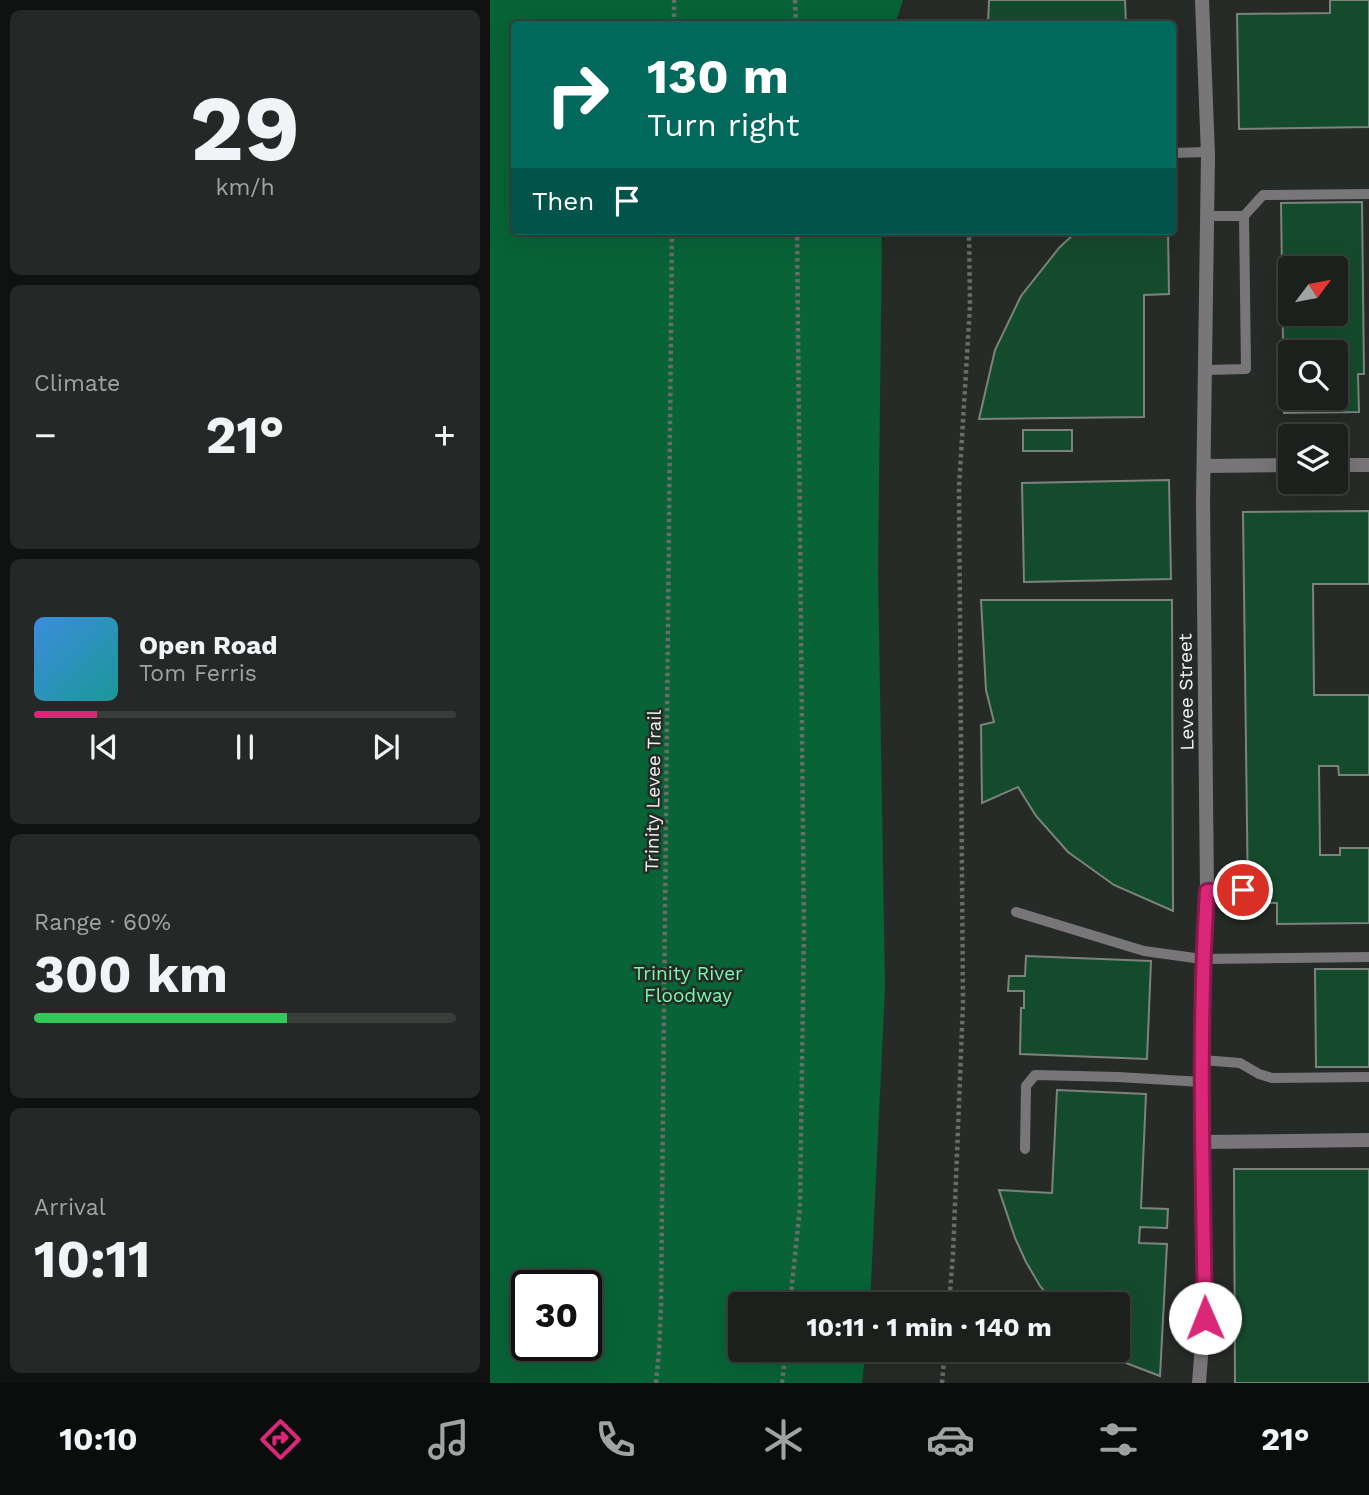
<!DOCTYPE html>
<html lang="en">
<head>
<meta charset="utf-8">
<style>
  :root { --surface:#1c201d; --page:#252826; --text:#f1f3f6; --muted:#a0a3a4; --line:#3a3e3b; --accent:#db2777 }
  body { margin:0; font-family:"Work Sans",sans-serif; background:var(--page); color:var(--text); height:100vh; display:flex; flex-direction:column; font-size:26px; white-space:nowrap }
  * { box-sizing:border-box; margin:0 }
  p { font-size:23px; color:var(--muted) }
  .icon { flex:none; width:38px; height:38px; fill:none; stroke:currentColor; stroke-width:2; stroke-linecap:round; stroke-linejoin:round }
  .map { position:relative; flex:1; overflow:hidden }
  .sheet { display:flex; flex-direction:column; gap:10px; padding:10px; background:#0f1210; width:490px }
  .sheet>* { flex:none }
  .guide { position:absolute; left:21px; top:21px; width:665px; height:214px; border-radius:7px; box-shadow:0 7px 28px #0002,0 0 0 2px var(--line); background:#00695c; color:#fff; overflow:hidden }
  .needle { width:46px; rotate:58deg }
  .tools { position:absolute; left:788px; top:256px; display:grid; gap:14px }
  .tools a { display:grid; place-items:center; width:70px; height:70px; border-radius:7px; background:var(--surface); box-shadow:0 7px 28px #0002,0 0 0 2px var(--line); font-size:35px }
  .speed { position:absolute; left:21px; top:1270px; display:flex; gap:14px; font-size:35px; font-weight:700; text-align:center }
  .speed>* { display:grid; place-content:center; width:91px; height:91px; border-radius:50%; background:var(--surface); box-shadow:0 7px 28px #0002,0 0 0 2px var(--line); line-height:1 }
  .speed .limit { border:4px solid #111; border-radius:10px; background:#fff; color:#111 }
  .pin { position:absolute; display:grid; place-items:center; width:60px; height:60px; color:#fff; margin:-30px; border:4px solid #fff; border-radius:50%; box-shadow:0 2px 7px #0007 }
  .me { position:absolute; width:77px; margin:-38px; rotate:359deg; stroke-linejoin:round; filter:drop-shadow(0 0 5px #0008) }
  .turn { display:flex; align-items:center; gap:24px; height:147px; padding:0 21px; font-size:32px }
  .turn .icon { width:91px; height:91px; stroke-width:2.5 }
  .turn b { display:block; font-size:49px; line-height:60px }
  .then { display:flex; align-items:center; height:66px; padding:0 21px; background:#0003; gap:14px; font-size:26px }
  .big { font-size:52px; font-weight:700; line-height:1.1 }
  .sheet .card { flex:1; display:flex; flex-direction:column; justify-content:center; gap:10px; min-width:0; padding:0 24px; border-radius:10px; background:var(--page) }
  .sheet .dial { align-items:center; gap:0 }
  .dial b { font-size:91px; line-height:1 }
  .song { display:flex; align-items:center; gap:21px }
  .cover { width:84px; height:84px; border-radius:10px; background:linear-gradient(135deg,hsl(210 70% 55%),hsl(180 70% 35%)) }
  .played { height:7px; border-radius:4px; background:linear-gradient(90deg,var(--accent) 15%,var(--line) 15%) }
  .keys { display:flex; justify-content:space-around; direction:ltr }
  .heat { display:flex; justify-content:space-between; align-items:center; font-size:38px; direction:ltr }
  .charge { height:10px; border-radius:5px; background:linear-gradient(90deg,#34c759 60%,var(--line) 0) }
  .trip { position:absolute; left:238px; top:1292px; width:402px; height:70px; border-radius:7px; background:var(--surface); box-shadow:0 7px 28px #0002,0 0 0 2px var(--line); font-weight:700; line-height:70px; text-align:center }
  .tab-bar { display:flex; height:112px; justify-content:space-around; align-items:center; background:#0b0d0c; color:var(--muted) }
  .tab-bar .icon { width:49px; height:49px }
  .tab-bar .current { color:var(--accent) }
  .tab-bar b { font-size:32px; color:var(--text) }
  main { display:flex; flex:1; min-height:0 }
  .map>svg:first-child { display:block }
  .green { fill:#086337; fill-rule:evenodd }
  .building { fill:#154b2d; stroke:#7c837e; stroke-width:2; fill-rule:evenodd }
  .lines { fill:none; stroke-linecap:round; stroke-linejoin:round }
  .path { stroke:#696d6a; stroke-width:4.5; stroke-dasharray:3.5 3.5; stroke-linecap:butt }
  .service { stroke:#787679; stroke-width:10 }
  .minor { stroke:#787679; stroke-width:14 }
  .route-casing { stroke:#8e194d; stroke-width:18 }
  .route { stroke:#db2777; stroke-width:12 }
  .labels { text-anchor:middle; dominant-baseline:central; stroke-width:5; stroke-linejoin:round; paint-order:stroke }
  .street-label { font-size:19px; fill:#eef2ef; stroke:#262b27 }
  .park-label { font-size:19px; fill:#7afbad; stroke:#262b27 }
</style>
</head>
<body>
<main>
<section class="sheet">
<div class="card dial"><b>29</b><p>km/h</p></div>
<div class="card"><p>Climate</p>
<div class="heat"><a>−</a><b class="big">21°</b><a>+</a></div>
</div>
<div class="card">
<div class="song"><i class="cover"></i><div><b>Open Road</b><p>Tom Ferris</p></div></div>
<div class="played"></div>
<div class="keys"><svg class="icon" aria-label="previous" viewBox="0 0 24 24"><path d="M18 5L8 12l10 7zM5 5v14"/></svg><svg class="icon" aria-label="pause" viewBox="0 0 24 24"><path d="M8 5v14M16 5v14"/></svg><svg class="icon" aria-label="next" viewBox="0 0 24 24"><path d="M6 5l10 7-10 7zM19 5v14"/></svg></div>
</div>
<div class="card"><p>Range · 60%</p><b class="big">300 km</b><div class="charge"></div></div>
<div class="card"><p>Arrival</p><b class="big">10:11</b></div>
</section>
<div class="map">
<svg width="879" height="1383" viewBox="0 0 879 1383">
  <rect width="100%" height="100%" fill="#262b27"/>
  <!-- green -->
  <path class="green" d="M 0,0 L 413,0 L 405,24 L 24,24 L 24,231 L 392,231 L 388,571 L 395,988 L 380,1304 L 250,1304 L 250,1349 L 376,1349 L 372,1383 L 0,1383 ZM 37,1286 L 96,1286 L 96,1346 L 37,1346 Z"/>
  <!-- building -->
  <path class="building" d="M 499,0 L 635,0 L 636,24 L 498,24 Z
    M 840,0 L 879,0 L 879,127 L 749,129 L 747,14 L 840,13 Z
    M 872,202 L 874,374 L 868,374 L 869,412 L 794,413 L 791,203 ZM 800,268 L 845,268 L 845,313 L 800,313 ZM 800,352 L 845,352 L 845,397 L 800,397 Z
    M 587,231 L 678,231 L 679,294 L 654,295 L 654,417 L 489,419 L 505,350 L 531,296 L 569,248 Z
    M 533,430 L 582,430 L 582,451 L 533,451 Z
    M 679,480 L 681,579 L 534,582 L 532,483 Z
    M 879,511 L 879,584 L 823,584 L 824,695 L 879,695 L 879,775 L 849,775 L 848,766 L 829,766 L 830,855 L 850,855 L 850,848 L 879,848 L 879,923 L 787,924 L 787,903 L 758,903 L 753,512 Z
    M 491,600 L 682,600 L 683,911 L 624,885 L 578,852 L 546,816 L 528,787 L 492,803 L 491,725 L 504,722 L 496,690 Z
    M 536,956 L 661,961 L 657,1059 L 530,1054 L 531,1008 L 534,1008 L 534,991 L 518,991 L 519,976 L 535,976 Z
    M 825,969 L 879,969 L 879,1067 L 826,1067 Z
    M 567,1090 L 656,1094 L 651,1208 L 678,1209 L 677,1228 L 650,1227 L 649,1243 L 677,1244 L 670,1376 L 636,1363 L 615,1349 L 628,1349 L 628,1304 L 565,1304 L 550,1286 L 536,1262 L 525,1238 L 509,1190 L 562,1193 Z
    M 744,1169 L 879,1169 L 879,1383 L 745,1383 Z"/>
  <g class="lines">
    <!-- path -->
    <path class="path" d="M 305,0 L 306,24
      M 184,24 L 184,0
      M 300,1304 L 310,1207 L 314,931 L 307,231
      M 459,1304 L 463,1254 L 473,1003 L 469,487 L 480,306 L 479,231
      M 166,1383 L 169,1352 L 171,1307 L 182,231
      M 292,1383 L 296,1349
      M 452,1383 L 455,1349"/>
    <!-- service -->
    <path class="service" d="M 682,153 L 717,152
      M 717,216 L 754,216 L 773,195 L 879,194
      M 715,370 L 756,369 L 754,216
      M 717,891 L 753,890
      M 526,912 L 654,951 L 712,959 L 879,957
      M 712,1060 L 750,1063 L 769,1074 L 782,1078 L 879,1077
      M 535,1149 L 536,1086 L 545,1075 L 628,1077 L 712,1082"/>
    <!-- minor -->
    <path class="minor" d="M 845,465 L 879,465
      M 714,466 L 800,465
      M 712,1142 L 879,1140
      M 709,1383 L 714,1317 L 712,1142 L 712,959 L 717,891 L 713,502 L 718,155 L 712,0"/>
  </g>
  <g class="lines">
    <!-- route casing -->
    <g class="route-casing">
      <path id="route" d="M 715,1318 C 713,1176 708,1033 717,891 L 753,890"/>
    </g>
    <!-- route -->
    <use href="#route" class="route"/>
  </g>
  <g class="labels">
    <!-- street labels -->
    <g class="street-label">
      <text transform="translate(696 692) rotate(-91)">Levee Street</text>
      <text transform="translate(163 791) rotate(-89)">Trinity Levee Trail</text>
    </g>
    <!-- park labels -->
    <g class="park-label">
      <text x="198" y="973">Trinity River<tspan x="198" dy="22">Floodway</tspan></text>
    </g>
  </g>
</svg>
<div class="tools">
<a><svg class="needle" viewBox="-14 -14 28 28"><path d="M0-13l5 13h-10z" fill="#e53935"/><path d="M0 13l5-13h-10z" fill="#a0a3a4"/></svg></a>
<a><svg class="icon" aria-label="search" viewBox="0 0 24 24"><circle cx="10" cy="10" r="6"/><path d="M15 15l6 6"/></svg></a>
<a><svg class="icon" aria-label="layers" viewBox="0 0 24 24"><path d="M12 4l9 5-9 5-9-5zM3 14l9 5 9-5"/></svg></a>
</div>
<div class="speed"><div class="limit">30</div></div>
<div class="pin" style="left:753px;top:890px;background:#d93025"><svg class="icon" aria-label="arrive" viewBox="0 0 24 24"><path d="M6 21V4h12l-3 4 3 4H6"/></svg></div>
<svg class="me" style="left:715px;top:1318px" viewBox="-20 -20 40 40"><circle r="19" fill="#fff"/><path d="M0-13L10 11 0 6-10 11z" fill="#db2777"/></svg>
<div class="trip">10:11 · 1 min · 140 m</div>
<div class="guide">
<div class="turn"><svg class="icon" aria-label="right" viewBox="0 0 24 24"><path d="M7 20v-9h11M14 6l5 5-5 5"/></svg><div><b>130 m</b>Turn right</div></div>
<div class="then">Then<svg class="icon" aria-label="arrive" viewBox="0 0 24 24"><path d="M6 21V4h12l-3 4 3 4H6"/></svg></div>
</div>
</div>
</main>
<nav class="tab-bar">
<b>10:10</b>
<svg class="icon current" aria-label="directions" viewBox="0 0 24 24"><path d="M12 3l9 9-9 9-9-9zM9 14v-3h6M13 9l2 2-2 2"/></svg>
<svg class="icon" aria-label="music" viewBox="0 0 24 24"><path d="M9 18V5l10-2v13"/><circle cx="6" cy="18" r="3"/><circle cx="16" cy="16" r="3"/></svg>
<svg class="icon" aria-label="phone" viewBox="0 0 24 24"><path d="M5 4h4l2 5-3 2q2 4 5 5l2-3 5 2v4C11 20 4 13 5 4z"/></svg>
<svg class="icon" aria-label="climate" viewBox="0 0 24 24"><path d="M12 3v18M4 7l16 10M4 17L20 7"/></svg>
<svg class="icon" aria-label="car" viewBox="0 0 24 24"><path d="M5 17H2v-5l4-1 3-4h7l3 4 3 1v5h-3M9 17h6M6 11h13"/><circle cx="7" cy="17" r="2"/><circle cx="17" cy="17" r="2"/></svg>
<svg class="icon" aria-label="filters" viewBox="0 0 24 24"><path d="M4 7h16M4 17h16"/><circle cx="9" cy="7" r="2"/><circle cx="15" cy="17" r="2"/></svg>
<b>21°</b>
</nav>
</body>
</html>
